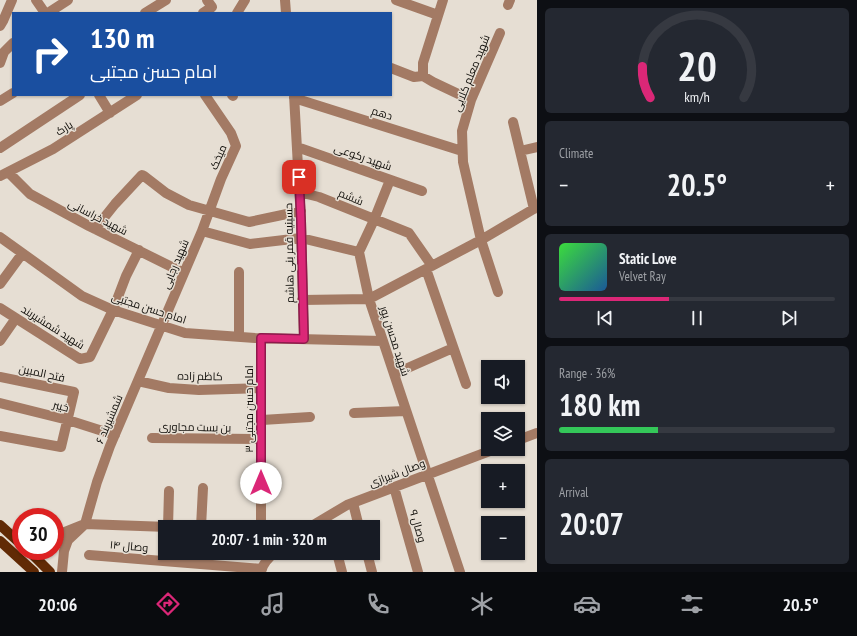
<!DOCTYPE html>
<html lang="en">
<head>
<meta charset="utf-8">
<style>
  :root { --surface:#171b24; --page:#242831; --text:#f1f3f6; --muted:#9ea1a6; --line:#363941; --accent:#db2777 }
  body { margin:0; font-family:"PT Sans Narrow",Cairo,sans-serif; background:var(--page); color:var(--text); height:100vh; display:flex; flex-direction:column; font-size:15px; white-space:nowrap }
  * { box-sizing:border-box; margin:0 }
  p { font-size:13px; color:var(--muted) }
  .icon { flex:none; width:22px; height:22px; fill:none; stroke:currentColor; stroke-width:2; stroke-linecap:round; stroke-linejoin:round }
  .map { position:relative; flex:1; overflow:hidden }
  .panel { display:flex; flex-direction:column; gap:8px; padding:8px; background:#0d0f14; width:320px }
  .panel>* { flex:none }
  .guide { position:absolute; left:12px; top:12px; width:380px; height:84px; border-radius:0px; box-shadow:0 1px 3px #0004; background:#1a4fa0; color:#fff; overflow:hidden }
  .tools { position:absolute; left:481px; top:360px; display:grid; gap:8px }
  .tools a { display:grid; place-items:center; width:44px; height:44px; border-radius:0px; background:var(--surface); box-shadow:0 1px 3px #0004; font-size:20px }
  .speed { position:absolute; left:12px; top:508px; display:flex; gap:8px; font-size:20px; font-weight:700; text-align:center }
  .speed>* { display:grid; place-content:center; width:52px; height:52px; border-radius:50%; background:var(--surface); box-shadow:0 1px 3px #0004; line-height:1 }
  .speed .limit { border:6px solid #d22; background:#fff; color:#111 }
  .pin { position:absolute; display:grid; place-items:center; width:34px; height:34px; color:#fff; margin:-17px; border-radius:8px; box-shadow:0 2px 6px #0006 }
  .me { position:absolute; width:44px; margin:-22px; rotate:0deg; stroke-linejoin:round; filter:drop-shadow(0 0 3px #0008) }
  .turn { display:flex; align-items:center; gap:14px; height:84px; padding:0 12px; font-size:18px }
  .turn .icon { width:52px; height:52px; stroke-width:2.5 }
  .turn b { display:block; font-size:28px; line-height:34px }
  .big { font-size:30px; font-weight:800; line-height:1.1 }
  .panel .tile { flex:1; display:flex; flex-direction:column; justify-content:center; gap:6px; min-width:0; padding:0 14px; border-radius:6px; background:var(--page) }
  .panel .dial { align-items:center; gap:0 }
  .dial svg { height:104px; overflow:visible; fill:none; stroke:var(--line); stroke-width:7; stroke-linecap:round; text-anchor:middle }
  .dial text { fill:var(--text); stroke:none }
  .song { display:flex; align-items:center; gap:12px }
  .cover { width:48px; height:48px; border-radius:6px; background:linear-gradient(135deg,hsl(120 70% 55%),hsl(210 70% 35%)) }
  .played { height:4px; border-radius:2px; background:linear-gradient(90deg,var(--accent) 40%,var(--line) 40%) }
  .keys { display:flex; justify-content:space-around; direction:ltr }
  .heat { display:flex; justify-content:space-between; align-items:center; font-size:22px; direction:ltr }
  .charge { height:6px; border-radius:3px; background:linear-gradient(90deg,#34c759 36%,var(--line) 0) }
  .trip { position:absolute; left:158px; top:520px; width:222px; height:40px; border-radius:0px; background:var(--surface); box-shadow:0 1px 3px #0004; font-weight:800; line-height:40px; text-align:center }
  .menu { display:flex; height:64px; justify-content:space-around; align-items:center; background:#090b0e; color:var(--muted) }
  .menu .icon { width:28px; height:28px }
  .menu .active { color:var(--accent) }
  .menu b { font-size:18px; color:var(--text) }
  main { display:flex; flex:1; min-height:0 }
  .map>svg:first-child { display:block }
  .lines { fill:none; stroke-linecap:round; stroke-linejoin:round }
  .minor { stroke:#a37a64; stroke-width:10 }
  .major { stroke:#612a05; stroke-width:10 }
  .route-casing { stroke:#8e194d; stroke-width:10 }
  .route { stroke:#db2777; stroke-width:7 }
  .labels { text-anchor:middle; dominant-baseline:central; stroke-width:3; stroke-linejoin:round; paint-order:stroke }
  .street-label { font-size:11px; fill:#0d0b07; stroke:#e6ded3 }
</style>
</head>
<body>
<main>
<div class="map">
<svg width="537" height="572" viewBox="0 0 537 572">
  <rect width="100%" height="100%" fill="#e6ded3"/>
  <g class="lines">
    <!-- minor -->
    <path class="minor" d="M 36,0 L 45,13
      M 285,0 L 286,13
      M 396,0 L 438,15
      M 508,5 L 510,0
      M 48,13 L 68,0
      M 145,13 L 166,0
      M 203,13 L 212,7 L 207,0
      M 237,13 L 245,0
      M 0,26 L 3,21 L 12,0
      M 4,52 L 13,43
      M 0,63 L 4,52
      M 391,68 L 414,77 L 423,76 L 433,82 L 471,100
      M 423,76 L 423,63 L 443,0
      M 99,95 L 110,113
      M 232,95 L 233,96
      M 294,95 L 301,221 L 304,339
      M 294,98 L 462,151
      M 0,101 L 13,93
      M 513,122 L 534,209
      M 297,147 L 422,191
      M 0,148 L 80,95
      M 520,151 L 537,147
      M 8,172 L 30,194 L 89,226 L 184,273
      M 0,176 L 53,149 L 137,95
      M 299,192 L 319,197 L 409,233 L 432,266
      M 95,229 L 115,204 L 142,175 L 144,176 L 166,193 L 189,205 L 249,222 L 301,211
      M 202,231 L 250,244 L 301,238 L 359,252
      M 0,237 L 82,296 L 113,310 L 185,333 L 255,338 L 383,341
      M 426,269 L 466,384
      M 0,284 L 22,254
      M 498,292 L 481,240 L 463,162 L 462,131 L 471,100 L 500,33
      M 302,300 L 369,299 L 359,252 L 374,220 L 390,180
      M 0,308 L 80,359 L 90,357 L 113,310 L 126,276 L 139,250
      M 239,337 L 239,272
      M 0,341 L 16,318
      M 394,374 L 453,348
      M 0,377 L 74,392 L 61,447 L 0,436
      M 138,381 L 169,388 L 199,390 L 261,388
      M 0,403 L 68,420 L 115,435
      M 354,413 L 406,411
      M 262,420 L 310,417
      M 152,438 L 261,439
      M 518,440 L 537,433
      M 394,487 L 418,572
      M 353,503 L 359,527
      M 327,517 L 330,527
      M 168,527 L 169,491
      M 201,527 L 203,488
      M 261,527 L 261,338
      M 310,527 L 347,505 L 495,449
      M 55,536 L 85,524 L 168,527
      M 337,553 L 342,572
      M 367,553 L 372,572
      M 89,555 L 262,569
      M 62,572 L 64,551 L 68,540 L 85,524 L 97,482 L 110,446 L 202,231 L 221,179 L 236,146 L 231,133 L 205,95
      M 261,572 C 262,565 269,557 274,553
      M 460,572 L 369,299 L 481,240 L 537,207"/>
    <!-- major -->
    <path class="major" d="M 0,525 L 21,544
      M 0,541 L 34,572
      M 29,551 L 50,572"/>
  </g>
  <g class="lines">
    <!-- route casing -->
    <g class="route-casing">
      <path id="route" d="M 261,483 L 261,338 L 304,339 L 301,221 L 299,177"/>
    </g>
    <!-- route -->
    <use href="#route" class="route"/>
  </g>
  <g class="labels">
    <!-- street labels -->
    <g class="street-label">
      <text transform="translate(471 73) rotate(-68)">شهید معلم کلایی</text>
      <text transform="translate(382 113) rotate(17)">دهم</text>
      <text transform="translate(64 128) rotate(-32)">پارک</text>
      <text transform="translate(218 157) rotate(-66)">میخک</text>
      <text transform="translate(363 157) rotate(19)">شهید رکوعی</text>
      <text transform="translate(351 197) rotate(22)">ششم</text>
      <text transform="translate(98 217) rotate(27)">شهید خراسانی</text>
      <text transform="translate(289 253) rotate(-91)">حسینیه قمر بنی هاشم</text>
      <text transform="translate(175 264) rotate(-67)">شهید رجایی</text>
      <text transform="translate(149 308) rotate(18)">امام حسن مجتبی</text>
      <text transform="translate(53 327) rotate(32)">شهید شمشیربند</text>
      <text transform="translate(395 341) rotate(72)">شهید محسن پور</text>
      <text transform="translate(42 373) rotate(12)">فتح المبین</text>
      <text transform="translate(200 376) rotate(1)">کاظم زاده</text>
      <text transform="translate(61 406) rotate(15)">خیبر</text>
      <text transform="translate(249 409) rotate(-90)">امام حسن مجتبی ۳</text>
      <text transform="translate(109 419) rotate(-67)">شمشیربند ۶</text>
      <text transform="translate(195 427) rotate(1)">بن بست مجاوری</text>
      <text transform="translate(397 473) rotate(-21)">وصال شیرازی</text>
      <text transform="translate(418 526) rotate(74)">وصال ۹</text>
      <text transform="translate(129 546) rotate(5)">وصال ۱۴</text>
    </g>
  </g>
</svg>
<div class="tools">
<a><svg class="icon" aria-label="sound" viewBox="0 0 24 24"><path d="M4 9h4l5-4v14l-5-4H4zM17 9q2 3 0 6"/></svg></a>
<a><svg class="icon" aria-label="layers" viewBox="0 0 24 24"><path d="M12 4l9 5-9 5-9-5zM3 14l9 5 9-5"/></svg></a>
<a>+</a>
<a>−</a>
</div>
<div class="speed"><div class="limit">30</div></div>
<div class="pin" style="left:299px;top:177px;background:#d93025"><svg class="icon" aria-label="arrive" viewBox="0 0 24 24"><path d="M6 21V4h12l-3 4 3 4H6"/></svg></div>
<svg class="me" style="left:261px;top:483px" viewBox="-20 -20 40 40"><circle r="19" fill="#fff"/><path d="M0-13L10 11 0 6-10 11z" fill="#db2777"/></svg>
<div class="trip">20:07 · 1 min · 320 m</div>
<div class="guide">
<div class="turn"><svg class="icon" aria-label="right" viewBox="0 0 24 24"><path d="M7 20v-9h11M14 6l5 5-5 5"/></svg><div><b>130 m</b>امام حسن مجتبی</div></div>
</div>
</div>
<section class="panel">
<div class="tile dial"><svg viewBox="0 0 100 80">
<path d="M14 69A42 42 0 1 1 86 69"/>
<path d="M14 69A42 42 0 0 1 8 45" stroke="#db2777"/>
<text x="50" y="56" font-size="32" font-weight="700">20</text>
<text x="50" y="72" font-size="11">km/h</text>
</svg></div>
<div class="tile"><p>Climate</p>
<div class="heat"><a>−</a><b class="big">20.5°</b><a>+</a></div>
</div>
<div class="tile">
<div class="song"><i class="cover"></i><div><b>Static Love</b><p>Velvet Ray</p></div></div>
<div class="played"></div>
<div class="keys"><svg class="icon" aria-label="previous" viewBox="0 0 24 24"><path d="M18 5L8 12l10 7zM5 5v14"/></svg><svg class="icon" aria-label="pause" viewBox="0 0 24 24"><path d="M8 5v14M16 5v14"/></svg><svg class="icon" aria-label="next" viewBox="0 0 24 24"><path d="M6 5l10 7-10 7zM19 5v14"/></svg></div>
</div>
<div class="tile"><p>Range · 36%</p><b class="big">180 km</b><div class="charge"></div></div>
<div class="tile"><p>Arrival</p><b class="big">20:07</b></div>
</section>
</main>
<nav class="menu">
<b>20:06</b>
<svg class="icon active" aria-label="directions" viewBox="0 0 24 24"><path d="M12 3l9 9-9 9-9-9zM9 14v-3h6M13 9l2 2-2 2"/></svg>
<svg class="icon" aria-label="music" viewBox="0 0 24 24"><path d="M9 18V5l10-2v13"/><circle cx="6" cy="18" r="3"/><circle cx="16" cy="16" r="3"/></svg>
<svg class="icon" aria-label="phone" viewBox="0 0 24 24"><path d="M5 4h4l2 5-3 2q2 4 5 5l2-3 5 2v4C11 20 4 13 5 4z"/></svg>
<svg class="icon" aria-label="climate" viewBox="0 0 24 24"><path d="M12 3v18M4 7l16 10M4 17L20 7"/></svg>
<svg class="icon" aria-label="car" viewBox="0 0 24 24"><path d="M5 17H2v-5l4-1 3-4h7l3 4 3 1v5h-3M9 17h6M6 11h13"/><circle cx="7" cy="17" r="2"/><circle cx="17" cy="17" r="2"/></svg>
<svg class="icon" aria-label="filters" viewBox="0 0 24 24"><path d="M4 7h16M4 17h16"/><circle cx="9" cy="7" r="2"/><circle cx="15" cy="17" r="2"/></svg>
<b>20.5°</b>
</nav>
</body>
</html>
